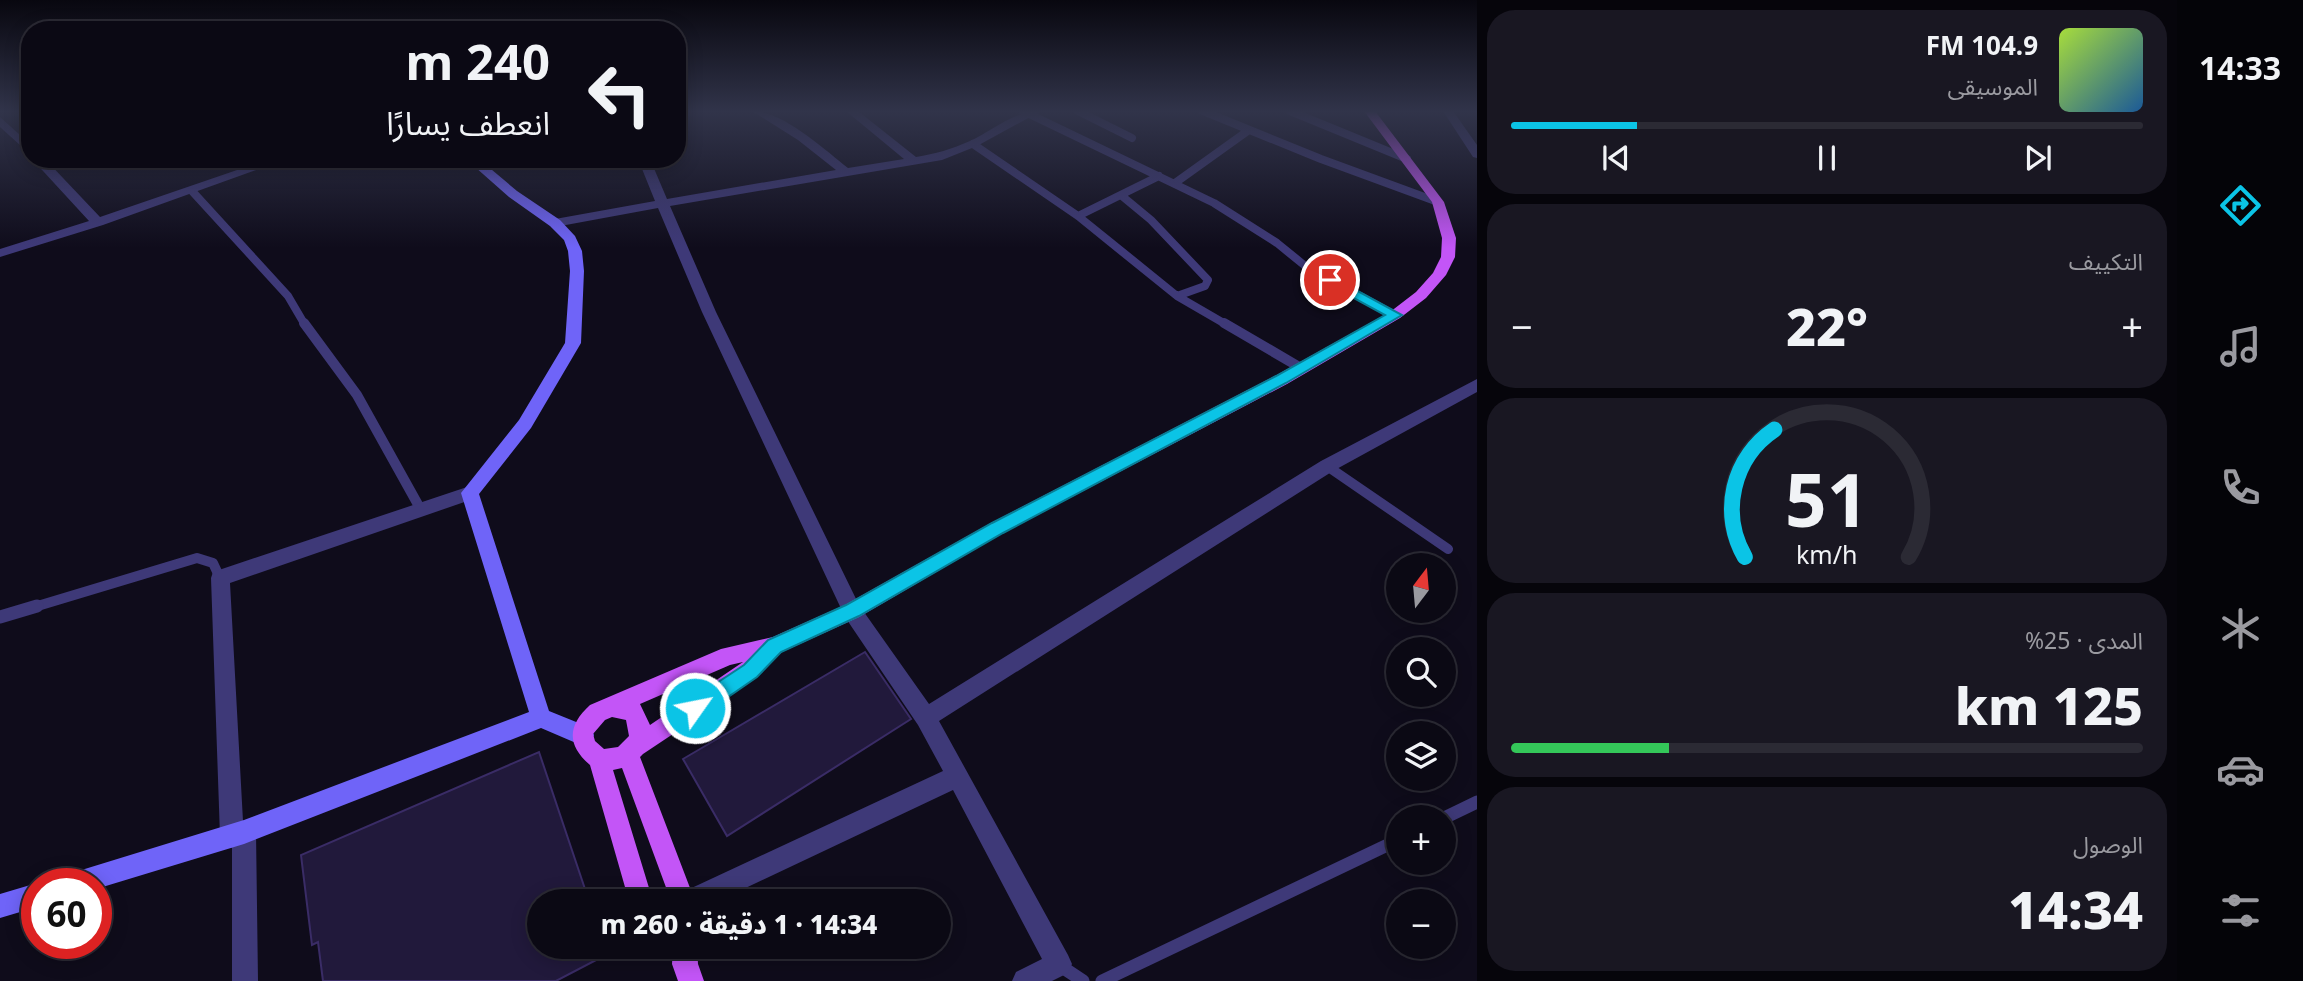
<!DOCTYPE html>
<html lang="ar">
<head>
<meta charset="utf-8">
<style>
  :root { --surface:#0b0914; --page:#191722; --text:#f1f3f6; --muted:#9a9aa0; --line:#2b2a34; --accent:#0bc4e6 }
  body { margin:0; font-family:"Noto Sans","Noto Sans Arabic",sans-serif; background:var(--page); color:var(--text); direction:rtl; height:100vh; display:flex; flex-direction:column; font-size:26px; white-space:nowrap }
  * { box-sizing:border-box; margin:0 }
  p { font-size:23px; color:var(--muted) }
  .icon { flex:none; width:38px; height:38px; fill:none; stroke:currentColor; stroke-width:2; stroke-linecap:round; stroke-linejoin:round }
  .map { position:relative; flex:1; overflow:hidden; direction:ltr }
  .details { display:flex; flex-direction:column; gap:10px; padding:10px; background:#06050b; width:700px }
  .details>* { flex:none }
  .banner { position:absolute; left:21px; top:21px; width:665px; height:147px; border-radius:28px; box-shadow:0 4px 18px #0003,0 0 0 2px var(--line); direction:rtl; background:#0b0914; color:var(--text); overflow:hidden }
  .needle { width:46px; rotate:16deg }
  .buttons { position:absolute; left:1386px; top:553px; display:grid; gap:14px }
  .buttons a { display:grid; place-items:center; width:70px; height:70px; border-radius:50%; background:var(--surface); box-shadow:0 4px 18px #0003,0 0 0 2px var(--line); font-size:35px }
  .speed { position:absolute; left:21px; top:868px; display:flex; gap:14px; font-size:35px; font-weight:700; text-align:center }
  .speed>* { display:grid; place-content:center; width:91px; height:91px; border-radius:50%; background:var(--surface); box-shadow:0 4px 18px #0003,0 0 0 2px var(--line); line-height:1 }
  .speed .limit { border:10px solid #d22; background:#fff; color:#111 }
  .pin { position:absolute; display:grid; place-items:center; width:60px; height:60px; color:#fff; margin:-30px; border:4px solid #fff; border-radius:50%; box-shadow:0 2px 7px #0007 }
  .me { position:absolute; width:77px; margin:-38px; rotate:57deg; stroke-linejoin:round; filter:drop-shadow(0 0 5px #0008) }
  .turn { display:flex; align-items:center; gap:24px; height:147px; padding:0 21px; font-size:32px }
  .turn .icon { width:91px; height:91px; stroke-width:2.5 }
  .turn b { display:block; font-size:49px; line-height:60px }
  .big { font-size:52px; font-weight:800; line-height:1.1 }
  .details .card { flex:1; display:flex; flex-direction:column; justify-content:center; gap:10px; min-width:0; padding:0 24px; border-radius:28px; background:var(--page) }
  .details .dial { align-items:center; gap:0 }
  .dial svg { height:182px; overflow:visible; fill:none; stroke:var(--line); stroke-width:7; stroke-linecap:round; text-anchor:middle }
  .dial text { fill:var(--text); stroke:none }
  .song { display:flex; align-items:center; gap:21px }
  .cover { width:84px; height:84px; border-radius:10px; background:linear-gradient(135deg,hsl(80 70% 55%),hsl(210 70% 35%)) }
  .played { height:7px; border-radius:4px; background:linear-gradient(90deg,var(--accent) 20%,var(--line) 20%) }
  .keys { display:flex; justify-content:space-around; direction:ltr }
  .heat { display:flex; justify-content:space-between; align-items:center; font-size:38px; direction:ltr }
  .charge { height:10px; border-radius:5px; background:linear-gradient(90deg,#34c759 25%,var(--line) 0) }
  .trip { position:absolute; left:527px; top:889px; width:424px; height:70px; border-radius:35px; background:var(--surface); box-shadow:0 4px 18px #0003,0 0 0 2px var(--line); font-weight:800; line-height:70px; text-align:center; direction:rtl }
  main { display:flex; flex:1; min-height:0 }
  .menu { display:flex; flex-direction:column; width:126px; justify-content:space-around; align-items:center; background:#040408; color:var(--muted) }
  .menu .icon { width:49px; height:49px }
  .menu .active { color:var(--accent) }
  .menu b { font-size:32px; color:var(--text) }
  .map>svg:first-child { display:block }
  .building { fill:#21193b; stroke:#3a2c66; stroke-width:2 }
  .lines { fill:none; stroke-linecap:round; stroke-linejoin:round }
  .lane-far2 { stroke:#3e3978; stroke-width:8 }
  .lane-far1 { stroke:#3e3978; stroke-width:10 }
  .lane { stroke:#3e3978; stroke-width:13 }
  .street { fill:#3e3978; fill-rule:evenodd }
  .secondary { fill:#6f64f8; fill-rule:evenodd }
  .primary { fill:#c355f7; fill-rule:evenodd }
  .route { fill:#0bc4e6; stroke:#077f96; stroke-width:2 }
</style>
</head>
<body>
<main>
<nav class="menu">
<b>14:33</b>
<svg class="icon active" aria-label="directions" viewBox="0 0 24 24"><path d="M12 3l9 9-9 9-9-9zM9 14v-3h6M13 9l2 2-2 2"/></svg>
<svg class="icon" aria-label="music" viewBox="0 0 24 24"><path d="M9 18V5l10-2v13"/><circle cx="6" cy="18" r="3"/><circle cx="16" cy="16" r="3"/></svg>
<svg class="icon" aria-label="phone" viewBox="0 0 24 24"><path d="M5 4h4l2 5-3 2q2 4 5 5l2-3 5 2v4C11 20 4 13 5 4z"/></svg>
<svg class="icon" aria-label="climate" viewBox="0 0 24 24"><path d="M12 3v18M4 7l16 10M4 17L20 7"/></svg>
<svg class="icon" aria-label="car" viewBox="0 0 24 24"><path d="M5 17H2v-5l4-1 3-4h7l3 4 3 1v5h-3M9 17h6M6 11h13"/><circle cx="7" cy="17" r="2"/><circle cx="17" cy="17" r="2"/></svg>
<svg class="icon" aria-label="filters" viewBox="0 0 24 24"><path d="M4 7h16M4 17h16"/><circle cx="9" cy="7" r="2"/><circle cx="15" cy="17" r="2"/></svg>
</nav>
<section class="details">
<div class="card">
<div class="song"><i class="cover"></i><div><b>104.9 FM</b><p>الموسيقى</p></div></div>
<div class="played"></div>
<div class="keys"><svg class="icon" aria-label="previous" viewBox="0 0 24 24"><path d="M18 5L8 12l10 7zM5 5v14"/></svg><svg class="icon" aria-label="pause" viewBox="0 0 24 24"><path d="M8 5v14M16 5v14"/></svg><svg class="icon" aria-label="next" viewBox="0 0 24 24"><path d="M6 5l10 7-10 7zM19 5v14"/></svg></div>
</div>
<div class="card"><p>التكييف</p>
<div class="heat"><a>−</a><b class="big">22°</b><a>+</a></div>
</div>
<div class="card dial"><svg viewBox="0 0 100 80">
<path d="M14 69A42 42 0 1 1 86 69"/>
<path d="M14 69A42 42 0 0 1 27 13" stroke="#0bc4e6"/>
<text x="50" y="56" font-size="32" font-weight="700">51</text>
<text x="50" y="72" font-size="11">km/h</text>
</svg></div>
<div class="card"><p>المدى · 25%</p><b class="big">125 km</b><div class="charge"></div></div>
<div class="card"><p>الوصول</p><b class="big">14:34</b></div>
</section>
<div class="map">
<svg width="1477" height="981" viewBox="0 0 1477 981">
  <rect width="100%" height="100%" fill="#0f0c1b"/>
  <!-- building -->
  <path class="building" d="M 865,652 L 911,719 L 727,836 L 683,759 Z
    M 539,752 L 589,901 L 539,901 L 539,947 L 621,947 L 556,981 L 323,981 L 318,942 L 312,945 L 301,855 Z"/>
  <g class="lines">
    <!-- lane-far2 -->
    <path class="lane-far2" d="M 1023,111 L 1214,203 L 1277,243 L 1304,265 L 1395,315
      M 1078,111 L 1132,138
      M 1203,111 L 1321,159 L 1438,202
      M 1290,111 L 1407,159
      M 973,144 L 1078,216 L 1177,296 L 1227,325
      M 1175,183 L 1249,130
      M 192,191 L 288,296 L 305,325
      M 1122,196 L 1151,220 L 1208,280 L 1205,286 L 1177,296
      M 1078,216 L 1159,176"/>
    <!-- lane-far1 -->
    <path class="lane-far1" d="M 304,323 L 357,395 L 421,510
      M 1224,323 L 1301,368
      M 1327,466 L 1448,549
      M 31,608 L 197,558 L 213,563 L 220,578"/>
    <!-- lane -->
    <path class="lane" d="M 0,617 L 37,606
      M 1444,818 L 1477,802
      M 1059,965 L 1083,981
      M 1102,981 L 1398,840"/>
    <!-- street -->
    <path class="street" d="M 752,111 C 783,111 824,149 848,168 L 904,159 L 846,111 L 858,111 L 916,157 C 935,154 952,149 970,141 C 992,131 1015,110 1041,111 L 977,146 L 942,160 L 670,206 L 716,312 L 859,605 L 929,704 L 1321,461 L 1477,379 L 1477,392 L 1333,471 L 939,721 L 1068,955 L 1072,964 L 1068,973 L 1052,981 L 1012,981 L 1016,972 L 1042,959 L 953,790 L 718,901 L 680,901 L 683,892 L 943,771 L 918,725 L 845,617 L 702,312 L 658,208 L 555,227 L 549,223 L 555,219 L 655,201 L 638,159 L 650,159 L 667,199 L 836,170 L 798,140 Z
      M 1443,111 L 1453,111 L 1477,145 L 1477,158 L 1473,157 Z
      M 0,117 L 30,144 L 30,154 L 0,127 Z
      M 32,159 L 45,159 L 100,217 L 269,159 L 287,159 L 103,225 L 0,257 L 0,249 L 89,221 Z
      M 470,486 L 476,488 L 479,493 L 476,498 L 230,583 L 243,821 L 252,824 L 256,832 L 258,981 L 232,981 L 232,848 L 224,844 L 220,836 L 211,578 L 213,572 Z"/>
    <!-- secondary -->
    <path class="secondary" d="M 466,159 L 479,159 L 517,191 L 560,220 L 575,236 L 582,251 L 584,271 L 581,343 L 531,428 L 479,494 L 549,711 L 591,728 L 594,735 L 591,742 L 583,746 L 541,728 L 244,844 L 96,889 L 96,884 L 63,884 L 66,875 L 75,872 L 244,820 L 529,712 L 461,493 L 519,420 L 565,343 L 570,271 L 568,251 L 564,240 L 550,226 L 509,197 Z
      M 37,883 L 39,884 L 37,884 L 37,907 L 0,918 L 0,894 Z"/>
    <!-- primary -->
    <path class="primary" d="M 1364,111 L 1375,111 L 1444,202 L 1456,238 L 1455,257 L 1446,275 L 1426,298 L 1400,318 L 1287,384 L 1003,533 L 859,617 L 782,652 L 733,694 L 643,754 L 640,757 L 695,901 L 671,901 L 622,768 L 613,770 L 653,901 L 629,901 L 590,765 C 567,745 567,726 590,705 L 721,649 L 773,637 L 845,605 L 991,523 L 1275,376 L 1390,312 L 1416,292 L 1433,273 L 1441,257 L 1442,238 L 1432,202 ZM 743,662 L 650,725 L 640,704 L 730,665 ZM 612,717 L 626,720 L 629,736 L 618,747 L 604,749 L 595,741 L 593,734 L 605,720 Z
      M 673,947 L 697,947 L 698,964 L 704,981 L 678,981 L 672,964 Z"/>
  </g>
  <!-- sky -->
  <linearGradient id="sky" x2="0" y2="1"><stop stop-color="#08070f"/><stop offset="0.45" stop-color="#31344a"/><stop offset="1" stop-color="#31344a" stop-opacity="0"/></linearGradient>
  <rect width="1477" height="248" fill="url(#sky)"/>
  <!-- route -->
  <path class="route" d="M 1330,276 L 1402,315 L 1286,383 L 1003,533 L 859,616 L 781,652 L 757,677 L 702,715 L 695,717 L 688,715 L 685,708 L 688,702 L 744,665 L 768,640 L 846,605 L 992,523 L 1276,376 L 1385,315 L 1326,283 L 1326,277 Z"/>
</svg>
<div class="buttons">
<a><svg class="needle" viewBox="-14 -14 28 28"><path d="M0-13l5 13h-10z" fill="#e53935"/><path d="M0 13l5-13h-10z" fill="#9a9aa0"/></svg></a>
<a><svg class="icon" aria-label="search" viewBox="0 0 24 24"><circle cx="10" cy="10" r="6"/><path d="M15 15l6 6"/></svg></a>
<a><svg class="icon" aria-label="layers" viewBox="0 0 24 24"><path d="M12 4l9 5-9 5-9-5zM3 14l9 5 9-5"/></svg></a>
<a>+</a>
<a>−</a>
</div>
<div class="speed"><div class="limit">60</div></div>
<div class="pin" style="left:1330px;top:280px;background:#d93025"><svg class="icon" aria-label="arrive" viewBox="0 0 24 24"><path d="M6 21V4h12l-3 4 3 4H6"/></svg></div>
<svg class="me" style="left:695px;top:708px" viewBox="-20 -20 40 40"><circle r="17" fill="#0bc4e6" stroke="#fff" stroke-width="3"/><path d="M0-11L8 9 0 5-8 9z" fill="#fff"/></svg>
<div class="trip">14:34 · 1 دقيقة · 260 m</div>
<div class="banner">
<div class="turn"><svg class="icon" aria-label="left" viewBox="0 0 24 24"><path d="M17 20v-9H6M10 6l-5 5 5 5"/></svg><div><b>240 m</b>انعطف يسارًا</div></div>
</div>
</div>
</main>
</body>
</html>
